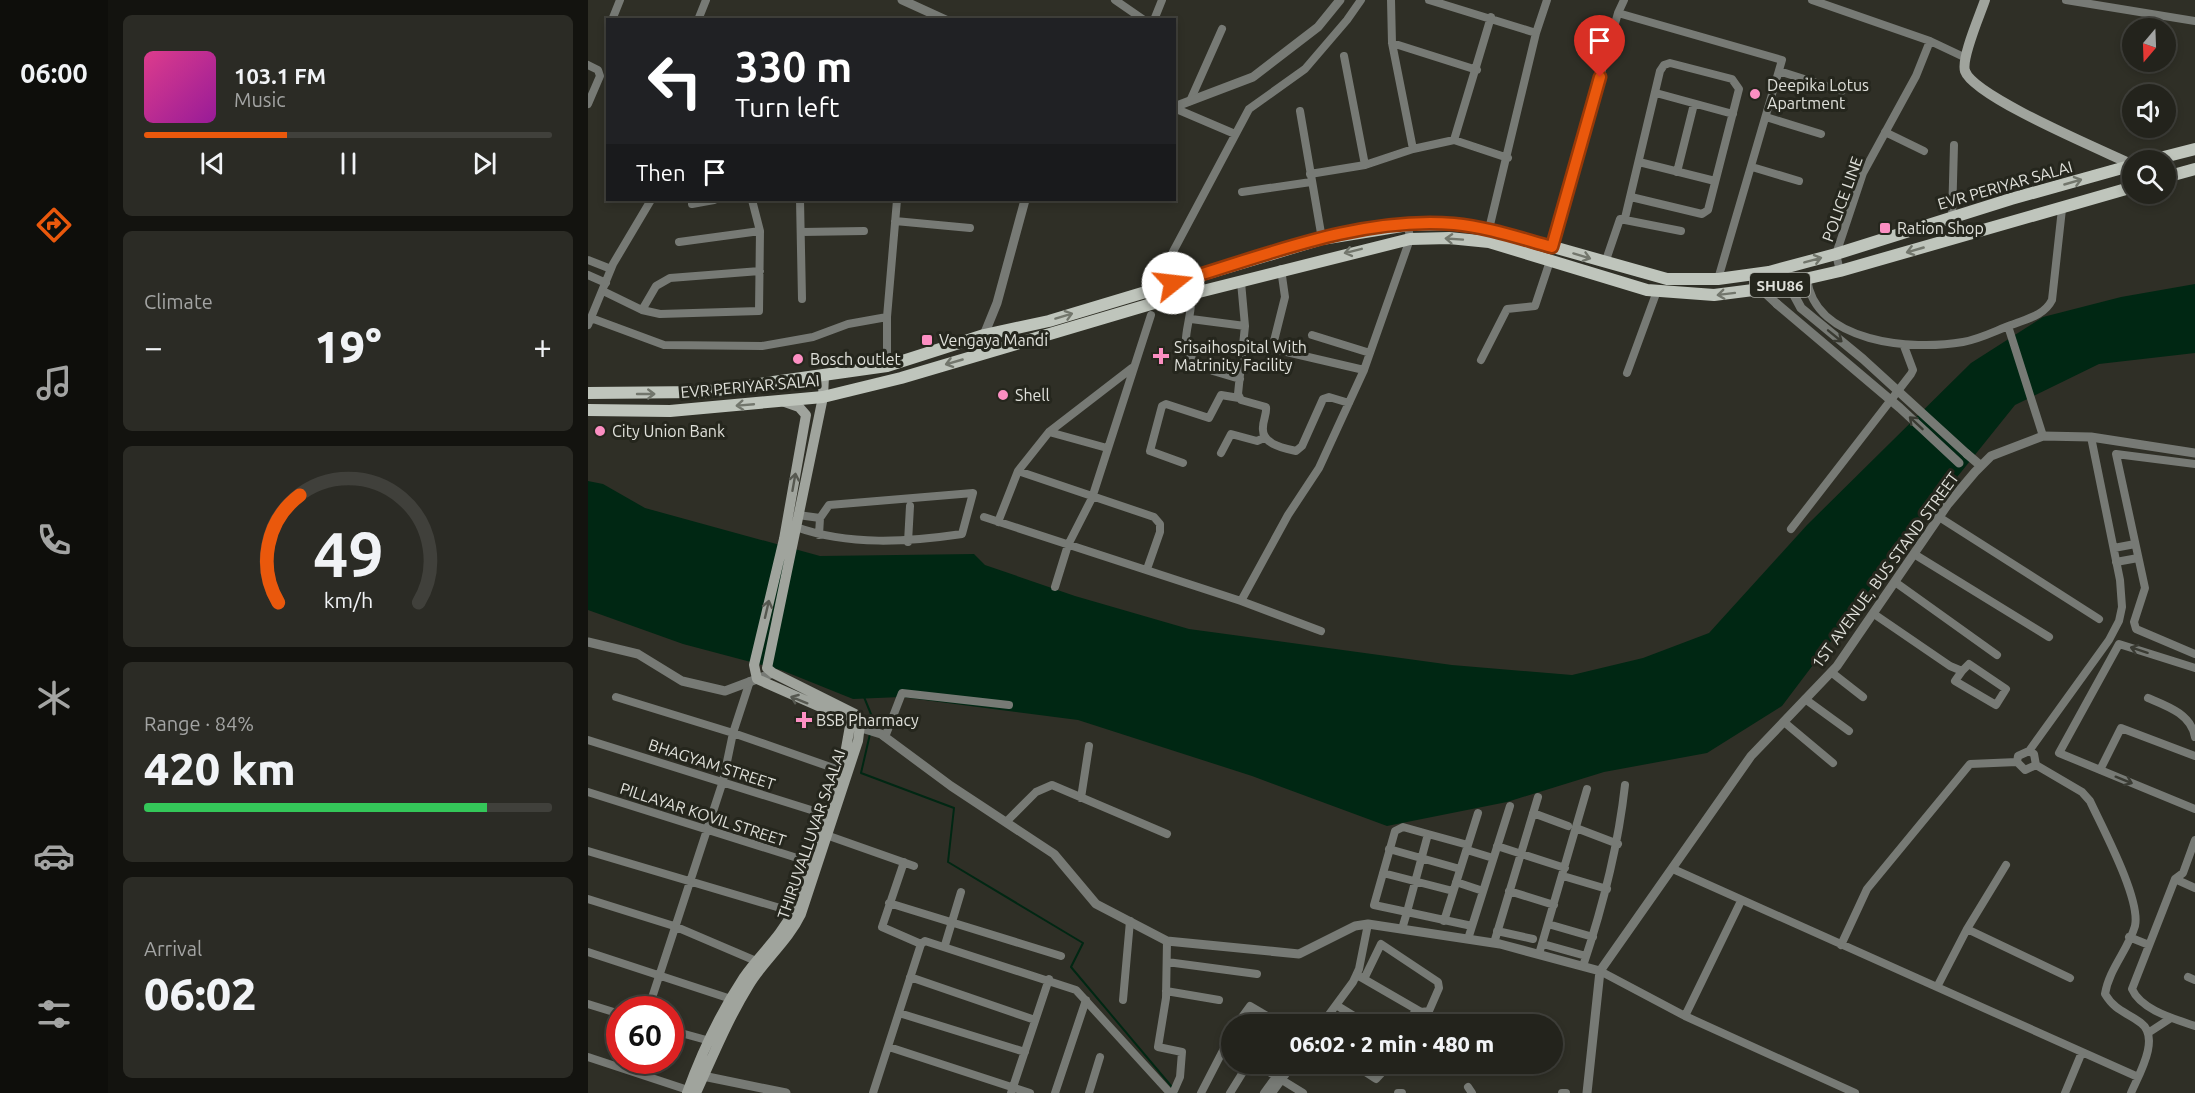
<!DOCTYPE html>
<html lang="en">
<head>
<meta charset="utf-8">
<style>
  :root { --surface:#23231c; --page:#2b2b25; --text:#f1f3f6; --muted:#a3a4a3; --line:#40403b; --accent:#ea580c }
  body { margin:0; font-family:Ubuntu,sans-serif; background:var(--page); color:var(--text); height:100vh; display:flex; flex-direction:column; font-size:22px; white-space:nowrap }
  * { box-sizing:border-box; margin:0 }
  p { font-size:20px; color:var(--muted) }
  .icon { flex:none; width:33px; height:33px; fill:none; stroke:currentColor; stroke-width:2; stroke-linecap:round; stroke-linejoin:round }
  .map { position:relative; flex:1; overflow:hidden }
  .details { display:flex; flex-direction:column; gap:15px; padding:15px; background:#13130f; width:480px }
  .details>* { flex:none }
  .banner { position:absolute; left:18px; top:18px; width:570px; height:183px; border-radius:0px; box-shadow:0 3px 9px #0003,0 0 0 2px var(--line); background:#202124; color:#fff; overflow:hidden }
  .needle { width:39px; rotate:199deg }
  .controls { position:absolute; left:1534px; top:18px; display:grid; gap:12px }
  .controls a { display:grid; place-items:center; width:54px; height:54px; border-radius:50%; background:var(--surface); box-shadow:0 3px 9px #0003,0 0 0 2px var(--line); font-size:30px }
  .speed { position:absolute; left:18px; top:996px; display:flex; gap:12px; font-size:30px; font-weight:700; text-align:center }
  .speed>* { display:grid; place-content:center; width:78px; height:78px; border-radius:50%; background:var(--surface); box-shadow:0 3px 9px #0003,0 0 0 2px var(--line); line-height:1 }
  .speed .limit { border:9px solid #d22; background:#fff; color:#111 }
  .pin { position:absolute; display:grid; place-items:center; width:51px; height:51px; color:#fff; margin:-62px -26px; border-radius:50% 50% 50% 0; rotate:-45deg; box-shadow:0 0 6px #0007 }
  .pin .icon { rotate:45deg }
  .me { position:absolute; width:66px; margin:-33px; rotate:74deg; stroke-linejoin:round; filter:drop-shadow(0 0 4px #0008) }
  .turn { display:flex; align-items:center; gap:21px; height:126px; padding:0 30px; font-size:27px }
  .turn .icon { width:78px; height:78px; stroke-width:2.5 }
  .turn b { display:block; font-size:42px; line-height:51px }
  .then { display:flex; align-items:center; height:57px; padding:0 30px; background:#0003; gap:12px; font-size:22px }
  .big { font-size:45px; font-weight:800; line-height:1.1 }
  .details .card { flex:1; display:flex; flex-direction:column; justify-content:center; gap:9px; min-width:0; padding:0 21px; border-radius:9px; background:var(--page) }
  .details .dial { align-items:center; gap:0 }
  .dial svg { height:156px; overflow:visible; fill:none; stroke:var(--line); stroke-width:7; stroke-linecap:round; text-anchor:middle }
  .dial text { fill:var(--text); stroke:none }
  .song { display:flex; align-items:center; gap:18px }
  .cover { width:72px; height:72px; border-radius:9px; background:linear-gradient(135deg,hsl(330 70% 55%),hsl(300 70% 35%)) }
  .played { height:6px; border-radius:3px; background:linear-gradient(90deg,var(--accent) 35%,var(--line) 35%) }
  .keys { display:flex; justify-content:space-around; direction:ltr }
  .heat { display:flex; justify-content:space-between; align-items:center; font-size:33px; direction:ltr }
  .charge { height:9px; border-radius:4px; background:linear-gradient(90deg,#34c759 84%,var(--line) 0) }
  .trip { position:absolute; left:633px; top:1014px; width:342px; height:60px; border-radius:30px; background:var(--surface); box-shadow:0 3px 9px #0003,0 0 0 2px var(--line); font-weight:800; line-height:60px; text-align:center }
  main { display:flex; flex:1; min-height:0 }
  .menu { display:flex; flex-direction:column; width:108px; justify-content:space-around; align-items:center; background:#0e0e0b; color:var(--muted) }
  .menu .icon { width:42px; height:42px }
  .menu .on { color:var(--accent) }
  .menu b { font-size:27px; color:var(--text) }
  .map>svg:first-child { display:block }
  .water { fill:#002713 }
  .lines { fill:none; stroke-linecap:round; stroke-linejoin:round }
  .stream { stroke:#002713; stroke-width:2 }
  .minor { stroke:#777a75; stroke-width:8 }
  .tertiary { stroke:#777a75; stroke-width:9 }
  .secondary { stroke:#a0a49d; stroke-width:10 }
  .primary { stroke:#bfc5bc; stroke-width:12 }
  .tertiary-bridge { stroke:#777a75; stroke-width:9 }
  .oneway { stroke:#72766c }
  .oneway2 { stroke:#3a3b33 }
  .oneway3 { stroke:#565850 }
  .route-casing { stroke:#983908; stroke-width:15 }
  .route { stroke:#ea580c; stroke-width:10 }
  .poi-dot { fill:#fc8fc2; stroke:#25261d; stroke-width:2 }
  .labels { text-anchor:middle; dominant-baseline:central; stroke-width:6; stroke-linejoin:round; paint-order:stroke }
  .shield { fill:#25261d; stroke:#a8a9a2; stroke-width:1.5 }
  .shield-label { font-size:15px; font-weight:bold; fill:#e0e1db }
  .poi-label { font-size:16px; fill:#e0e1db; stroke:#25261d; text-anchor:start }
  .street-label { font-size:16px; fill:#e0e1db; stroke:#25261d }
</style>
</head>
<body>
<main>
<nav class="menu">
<b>06:00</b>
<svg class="icon on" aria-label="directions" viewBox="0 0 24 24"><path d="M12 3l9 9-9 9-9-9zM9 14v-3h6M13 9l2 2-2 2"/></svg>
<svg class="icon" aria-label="music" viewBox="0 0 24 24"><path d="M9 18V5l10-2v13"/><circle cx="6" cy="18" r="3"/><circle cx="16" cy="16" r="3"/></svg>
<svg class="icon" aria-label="phone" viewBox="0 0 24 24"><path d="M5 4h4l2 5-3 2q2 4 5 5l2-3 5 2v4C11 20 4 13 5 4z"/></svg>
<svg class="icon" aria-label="climate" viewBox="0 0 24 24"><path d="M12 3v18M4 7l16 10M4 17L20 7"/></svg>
<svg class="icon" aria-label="car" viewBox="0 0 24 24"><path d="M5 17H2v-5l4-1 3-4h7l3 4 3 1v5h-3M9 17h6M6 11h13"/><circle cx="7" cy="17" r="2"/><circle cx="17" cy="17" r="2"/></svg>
<svg class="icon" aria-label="filters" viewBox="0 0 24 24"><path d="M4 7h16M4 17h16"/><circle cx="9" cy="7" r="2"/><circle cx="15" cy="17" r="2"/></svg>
</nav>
<section class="details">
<div class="card">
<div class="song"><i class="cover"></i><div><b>103.1 FM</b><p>Music</p></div></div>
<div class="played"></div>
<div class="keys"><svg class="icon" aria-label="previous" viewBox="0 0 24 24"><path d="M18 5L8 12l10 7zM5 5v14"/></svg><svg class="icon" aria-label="pause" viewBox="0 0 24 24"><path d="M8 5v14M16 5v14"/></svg><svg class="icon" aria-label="next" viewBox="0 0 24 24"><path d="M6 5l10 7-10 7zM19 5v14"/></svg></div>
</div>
<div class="card"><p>Climate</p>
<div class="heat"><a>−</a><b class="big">19°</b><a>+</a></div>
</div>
<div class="card dial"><svg viewBox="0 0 100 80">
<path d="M14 69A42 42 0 1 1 86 69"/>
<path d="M14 69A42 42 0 0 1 25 14" stroke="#ea580c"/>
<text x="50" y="56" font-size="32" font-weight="700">49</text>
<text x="50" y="72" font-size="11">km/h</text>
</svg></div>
<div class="card"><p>Range · 84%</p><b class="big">420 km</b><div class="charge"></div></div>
<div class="card"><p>Arrival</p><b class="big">06:02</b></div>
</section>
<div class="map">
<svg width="1607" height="1093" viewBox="0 0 1607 1093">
  <rect width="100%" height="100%" fill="#2f2f26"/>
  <!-- water -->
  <path class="water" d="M 1607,284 L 1607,353 L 1511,364 L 1427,405 L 1333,522 L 1194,706 L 1119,753 L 1016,772 L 919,802 L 799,826 L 664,776 L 490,720 L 313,697 L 265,699 L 193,670 L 95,644 L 0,610 L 0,481 L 15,484 L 57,508 L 232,556 L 386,554 L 397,565 L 487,596 L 601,629 L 864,665 L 984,675 L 1055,658 L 1121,633 L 1219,525 L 1383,363 L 1455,317 L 1533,297 Z"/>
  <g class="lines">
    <!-- stream -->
    <path class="stream" d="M 276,697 L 285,719 L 283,729
      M 282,734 L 273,773 L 366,808 L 360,862 L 495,943 L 483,967 L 589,1093"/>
    <!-- minor -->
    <path class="minor" d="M 527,0 L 556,20
      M 803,0 L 804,43 L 825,149
      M 841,0 L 948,33
      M 1224,0 L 1342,41 L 1378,58
      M 1478,0 L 1607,21
      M 1030,13 L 1194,60 L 1130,279
      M 24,20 L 32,0
      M 110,20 L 118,0
      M 566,20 L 574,0
      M 804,43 L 889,70
      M 756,56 L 777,165
      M 0,65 L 10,70 L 12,76 L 0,104
      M 1191,71 L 1254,91
      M 1068,93 L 1145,114
      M 602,101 L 634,29
      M 586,108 L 647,134
      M 712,111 L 734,239
      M 1178,117 L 1233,134
      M 1297,132 L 1336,151
      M 866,140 L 903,17
      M 1051,162 L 1127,181
      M 1164,167 L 1211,181
      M 1089,172 L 1106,104
      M 722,174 L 777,165 L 825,149 L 866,140 L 920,158
      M 654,192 L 723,182
      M 212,200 L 214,299
      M 104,204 L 126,200
      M 1037,218 L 1072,71 L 1076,65 L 1082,63 L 1144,79 L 1151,89 L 1120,210 L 1114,214 L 1043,197
      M 1364,218 L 1366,145
      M 307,221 L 382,228
      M 901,229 L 948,33 L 959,0
      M 214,232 L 276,231
      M 91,242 L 172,231
      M 964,247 L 1030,13 L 1036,0
      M 0,260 L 23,269
      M 1017,263 L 1032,219 L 1093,231
      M 693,269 L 697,297 L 686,341 L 690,350 L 776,370
      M 1252,271 L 1248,254 L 1275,173 L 1328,76 L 1342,41
      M 0,275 L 18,283
      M 571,278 L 661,109 L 717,69 L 759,20 L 773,0
      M 1219,279 C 1227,343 1324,351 1375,342 C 1392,339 1407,331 1423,325 C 1438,319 1456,316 1464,300 L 1474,209
      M 653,282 L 657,326 L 650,394 L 653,400 L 678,407 C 679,414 675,420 675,427 C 673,444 695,448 708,451 L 714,446 L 735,399 L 741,397 L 761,403
      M 15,291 L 54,310 L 72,314 L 171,311 L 172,231 L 164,200
      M 603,302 C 603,321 592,342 602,358 L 625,371 L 652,379
      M 54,310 L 68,286 L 82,278 L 172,271
      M 3,318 L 76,345 L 174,346 L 225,337 L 260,324 L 299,317
      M 603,319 L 657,326
      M 0,325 L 25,264 L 63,200
      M 1420,326 L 1455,436
      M 724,335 L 782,353
      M 893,360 L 919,309 L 947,306 L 962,261
      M 299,366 L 299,317 L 309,200
      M 1039,373 L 1069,291
      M 461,432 L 519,448
      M 633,453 L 643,434 L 669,441 L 676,438
      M 595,463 L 562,451 L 574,406 L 578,404 L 621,418 L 633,395 L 651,398
      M 1607,464 L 1528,454 L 1557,588 L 1546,622 L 1548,629 L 1607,654
      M 430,471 L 566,517 L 572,524 L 572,532 L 559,569
      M 396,517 L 653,601 L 733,631
      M 1351,517 L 1511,619
      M 410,522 L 430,471 L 461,432 L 544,368
      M 208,527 C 261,546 320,542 374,534 L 385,493 L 241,505 L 232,518 L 210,515
      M 1203,529 L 1323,374 L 1325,370 L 1316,346
      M 231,535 L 232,518
      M 320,542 L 322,506
      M 1526,548 L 1547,544
      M 1326,554 L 1461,637
      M 1528,562 L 1550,558
      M 1307,582 L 1409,655
      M 467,587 L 480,545 L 504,498 L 563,315
      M 653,601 L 700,515 L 731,468 L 776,370 L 822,239 L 820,225
      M 1286,614 L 1362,666 L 1374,671 L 1381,664 L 1418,689 L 1408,705 L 1367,681 L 1374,671
      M 1607,668 L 1531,644 L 1471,753 L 1607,809
      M 1243,672 L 1275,697
      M 28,697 L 145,733 L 254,771
      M 1560,698 C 1579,706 1603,714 1607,737
      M 1217,699 L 1261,731
      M 1196,722 L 1245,763
      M 297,737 L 314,693 L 421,705
      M 0,740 L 239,815
      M 1441,751 L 1446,754 L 1448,765 L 1437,770 L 1429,762 L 1430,756 L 1441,751 L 1521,640 L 1531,621 L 1534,607 L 1532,580 L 1503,437
      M 1448,765 L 1494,792 L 1502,801 C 1514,827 1553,899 1547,926 C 1540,950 1521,969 1517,994 C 1528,1012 1539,1012 1553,1023 C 1573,1038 1550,1076 1543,1093
      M 1512,770 L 1533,728 L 1607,756
      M 0,792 L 222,862
      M 493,798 L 501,746
      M 945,813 L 980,826
      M 418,822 L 448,792 L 464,785 L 579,834
      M 988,828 L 1030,844
      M 840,834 L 880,845
      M 241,836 L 326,866
      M 1607,840 L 1595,873 L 1587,879 L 1544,989 C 1553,1010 1587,1019 1607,1026
      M 909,846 L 977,868
      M 801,849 L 872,869
      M 879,850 L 905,858
      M 0,851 L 209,913
      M 316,862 L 294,927 L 333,944
      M 1085,869 L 1550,1077
      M 795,873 L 865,891
      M 975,876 L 1019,889
      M 1587,879 L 1607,888
      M 868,882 L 895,891
      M 921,891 L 966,905
      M 0,899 L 86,926 L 168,961
      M 301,903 L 473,956
      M 856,921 L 890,813
      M 960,924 L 1005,937
      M 814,929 L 819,912 L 786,905 L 807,831 L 815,827 L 840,834 L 819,912 L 884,926
      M 1379,929 L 1482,978
      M 909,931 L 945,939
      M 1541,937 L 1561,945
      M 880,939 L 922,806
      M 579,941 L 578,998 L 570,1047 L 594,1052 L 592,1077 L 585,1093
      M 906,943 L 950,797
      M 955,944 L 998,956
      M 357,945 L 373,892
      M 1253,945 L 1279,889 L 1382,764 L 1429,762
      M 0,952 L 143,999
      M 951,954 L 999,789
      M 579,962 L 669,974
      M 995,966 C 1015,906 1030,848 1037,785
      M 1012,971 L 1097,1016 L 1267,1093
      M 769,975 L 833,1012 L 841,1011 L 851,988 L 850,982 L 793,944 L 776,979
      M 322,977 L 447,1020
      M 1600,977 L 1607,980
      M 1349,987 L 1379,929 L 1418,865
      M 578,991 L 631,1000
      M 535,1000 L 542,921
      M 0,1004 L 32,1014
      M 748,1005 L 779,1024
      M 60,1010 L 135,781 L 145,733 L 162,681
      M 311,1013 L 437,1052
      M 826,1013 L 833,1019 L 829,1024
      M 1097,1016 L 1153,901
      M 649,1024 L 662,1006 L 693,1024
      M 734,1024 L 765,982 L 771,969 L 780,924
      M 82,1030 L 122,1041
      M 1560,1033 L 1583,1018
      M 301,1047 L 442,1093
      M 0,1057 L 103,1091
      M 668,1064 L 715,1093
      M 765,1064 L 788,1079 L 802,1064
      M 880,1087 L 884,1093
      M 285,1093 L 333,944 L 337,941 L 488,990 L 582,1093
      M 423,1093 L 461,979
      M 467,1093 L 498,1000
      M 501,1093 L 512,1057
      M 613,1093 L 644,1033
      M 642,1093 L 660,1064
      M 676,1093 L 697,1064
      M 684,1093 L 705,1064
      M 810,1093 L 814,1093
      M 974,1093 L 978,1093
      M 1477,1093 L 1494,1052"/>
    <!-- tertiary -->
    <path class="tertiary" d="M 314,0 L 358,20
      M 586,107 L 665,77 L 730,27 L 752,0
      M 1173,289 L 1189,304
      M 396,335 L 409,303 L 437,200
      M 1379,454 L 1393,466
      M 0,642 L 50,654 L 94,681 L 137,691 L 185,673
      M 267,726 L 293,734 L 363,786 L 466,854 L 508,904 L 579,941 L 711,954 L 767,926 L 780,924 L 912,944 L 1012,971
      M 110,1075 L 198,1093
      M 999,1093 L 1012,971 L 1163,756 L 1249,666 L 1360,504 L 1387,472 L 1403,456 L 1455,436 L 1503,437 L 1607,453"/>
    <!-- secondary -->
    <path class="secondary" d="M 1397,0 C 1392,15 1373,58 1377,71 C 1386,97 1516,151 1545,165
      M 99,1093 C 113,1054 133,1012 156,977 C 172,954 193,937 205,911 L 254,771 L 262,726 L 255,717 L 169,679 L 166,665 L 196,539 L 218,415 L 211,407 L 194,401
      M 108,1093 C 125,1056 140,1019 161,985 C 177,959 200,941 213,914 L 270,741 L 272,725 L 267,714 L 185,673 L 179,668 L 235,397 L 236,376"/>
    <!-- primary -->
    <path class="primary" d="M 1564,160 L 1607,149
      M 1578,177 L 1607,169
      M 0,393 L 115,392 L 299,366 L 396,335 L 461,321 L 734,239 L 820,225 L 865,224 L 901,229 L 1079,279 L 1130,279 L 1181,272 L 1248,254 L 1423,199 L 1545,165
      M 0,410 L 82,411 L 235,397 L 313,378 L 563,304 L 822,239 L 861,238 L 901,242 L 1059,290 L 1126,295 L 1173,289 L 1252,271 L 1545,187"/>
    <!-- tertiary-bridge -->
    <path class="tertiary-bridge" d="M 1206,295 L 1213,308 L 1275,359 L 1379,454
      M 1189,304 L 1312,408 L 1371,463"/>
  </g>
  <!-- one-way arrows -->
  <defs><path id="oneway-shaft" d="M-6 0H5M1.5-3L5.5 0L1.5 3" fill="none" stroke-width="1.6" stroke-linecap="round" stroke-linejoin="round" transform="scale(1.5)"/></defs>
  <g class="oneway">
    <use href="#oneway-shaft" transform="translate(1485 182) rotate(-16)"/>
    <use href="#oneway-shaft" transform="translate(866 239) rotate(-176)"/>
    <use href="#oneway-shaft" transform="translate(1327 250) rotate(164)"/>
    <use href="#oneway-shaft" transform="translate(765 251) rotate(166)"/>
    <use href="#oneway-shaft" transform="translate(994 256) rotate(17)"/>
    <use href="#oneway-shaft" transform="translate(1225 260) rotate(-15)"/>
    <use href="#oneway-shaft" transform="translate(1138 294) rotate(173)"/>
    <use href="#oneway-shaft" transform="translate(476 316) rotate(-17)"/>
    <use href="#oneway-shaft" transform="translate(366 362) rotate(164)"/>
    <use href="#oneway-shaft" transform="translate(58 394)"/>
    <use href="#oneway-shaft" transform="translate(157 405) rotate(175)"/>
  </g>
  <g class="oneway2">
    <use href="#oneway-shaft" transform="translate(1247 336) rotate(39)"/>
    <use href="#oneway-shaft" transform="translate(1328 423) rotate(-137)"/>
    <use href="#oneway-shaft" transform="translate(1551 650) rotate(-162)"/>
    <use href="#oneway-shaft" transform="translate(1536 780) rotate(22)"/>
  </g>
  <g class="oneway3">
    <use href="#oneway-shaft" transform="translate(206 482) rotate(-80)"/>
    <use href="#oneway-shaft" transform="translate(179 609) rotate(-77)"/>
    <use href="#oneway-shaft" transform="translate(211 700) rotate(-158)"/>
  </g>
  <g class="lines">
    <!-- route casing -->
    <g class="route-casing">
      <path id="route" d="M 585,283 C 674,257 771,216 866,224 C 899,227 931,238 964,247 L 1012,77"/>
    </g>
    <!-- route -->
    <use href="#route" class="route"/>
  </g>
  <!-- markers -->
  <g class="poi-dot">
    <circle cx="1167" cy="94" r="6"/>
    <rect x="1291" y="222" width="12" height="12" rx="3"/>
    <rect x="333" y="334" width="12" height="12" rx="3"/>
    <path d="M570 347h6v6h6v6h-6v6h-6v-6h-6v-6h6z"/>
    <circle cx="210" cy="359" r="6"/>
    <circle cx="415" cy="395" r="6"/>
    <circle cx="12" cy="431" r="6"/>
    <path d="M213 711h6v6h6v6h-6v6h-6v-6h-6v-6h6z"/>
  </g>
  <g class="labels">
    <!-- shield labels -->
    <rect class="shield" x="1162" y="273" width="60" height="24" rx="4.5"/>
    <g class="shield-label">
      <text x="1192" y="285">SHU86</text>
    </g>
    <!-- poi labels -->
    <g class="poi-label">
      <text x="1179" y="85">Deepika Lotus<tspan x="1179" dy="18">Apartment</tspan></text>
      <text x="1309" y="228">Ration Shop</text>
      <text x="351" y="340">Vengaya Mandi</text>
      <text x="586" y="347">Srisaihospital With<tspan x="586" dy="18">Matrinity Facility</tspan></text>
      <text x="222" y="359">Bosch outlet</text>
      <text x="427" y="395">Shell</text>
      <text x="24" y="431">City Union Bank</text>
      <text x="228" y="720">BSB Pharmacy</text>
    </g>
    <!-- street labels -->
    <g class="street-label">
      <text transform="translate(1417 185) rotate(-16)">EVR PERIYAR SALAI</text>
      <text transform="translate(1254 199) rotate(-70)">POLICE LINE</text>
      <text transform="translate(162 386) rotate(-5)">EVR PERIYAR SALAI</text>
      <text transform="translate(1297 570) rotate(-54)">1ST AVENUE, BUS STAND STREET</text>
      <text transform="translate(124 764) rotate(18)">BHAGYAM STREET</text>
      <text transform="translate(115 814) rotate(18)">PILLAYAR KOVIL STREET</text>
      <text transform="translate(223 834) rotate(-71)">THIRUVALLUVAR SAALAI</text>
    </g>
  </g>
</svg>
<div class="controls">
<a><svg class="needle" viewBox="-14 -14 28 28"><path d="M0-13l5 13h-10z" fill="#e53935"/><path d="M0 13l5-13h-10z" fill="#a3a4a3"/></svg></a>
<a><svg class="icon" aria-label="sound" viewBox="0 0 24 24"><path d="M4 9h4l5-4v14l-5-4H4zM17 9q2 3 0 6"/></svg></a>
<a><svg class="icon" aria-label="search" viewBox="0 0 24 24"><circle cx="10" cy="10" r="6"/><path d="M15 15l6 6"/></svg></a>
</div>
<div class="speed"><div class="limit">60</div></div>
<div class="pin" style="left:1012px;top:77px;background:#d93025"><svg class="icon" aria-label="arrive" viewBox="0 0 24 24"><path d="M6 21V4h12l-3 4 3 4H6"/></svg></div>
<svg class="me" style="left:585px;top:283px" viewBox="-20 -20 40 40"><circle r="19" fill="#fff"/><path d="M0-13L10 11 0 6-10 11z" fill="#ea580c"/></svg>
<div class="trip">06:02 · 2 min · 480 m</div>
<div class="banner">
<div class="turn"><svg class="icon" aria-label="left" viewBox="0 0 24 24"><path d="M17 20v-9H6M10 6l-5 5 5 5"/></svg><div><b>330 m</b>Turn left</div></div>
<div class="then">Then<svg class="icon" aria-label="arrive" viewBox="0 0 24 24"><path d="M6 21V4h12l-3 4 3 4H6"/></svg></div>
</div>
</div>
</main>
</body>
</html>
